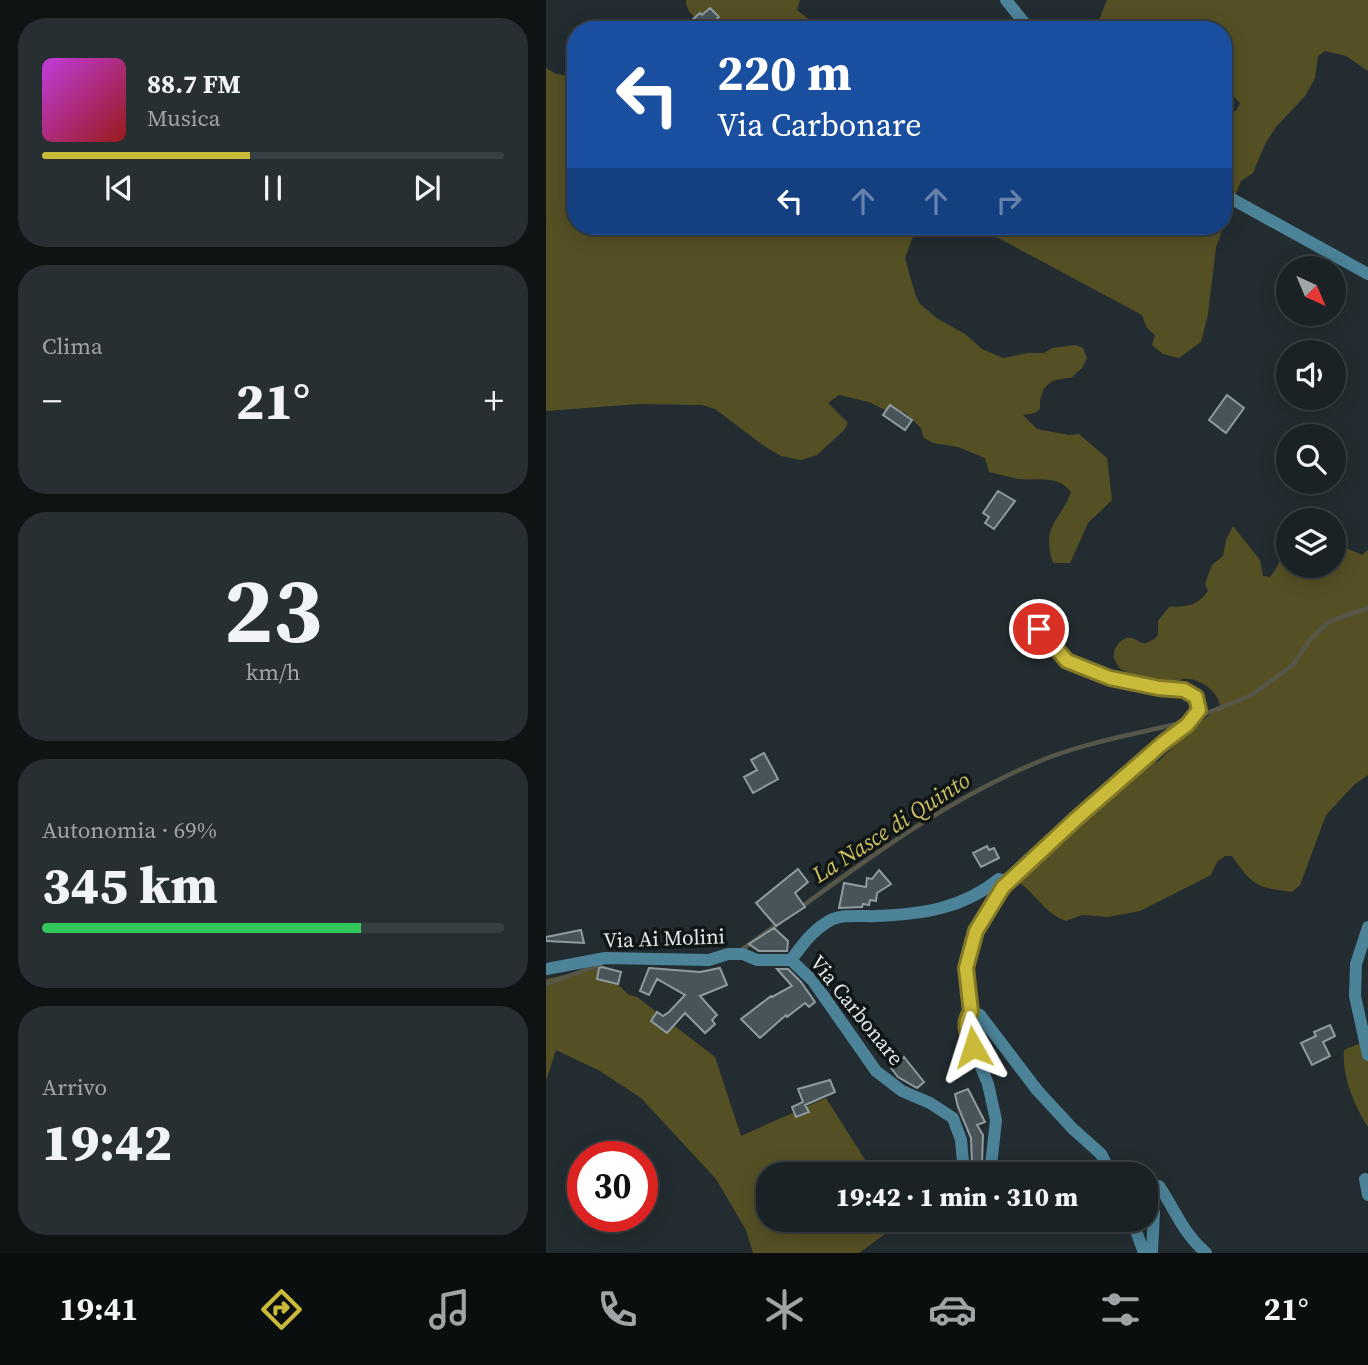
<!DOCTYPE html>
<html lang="it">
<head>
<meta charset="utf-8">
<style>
  :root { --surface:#1a2225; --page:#272f32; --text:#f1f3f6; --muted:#9fa4a7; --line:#383f42; --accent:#caba3a }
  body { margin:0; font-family:"Source Serif 4",serif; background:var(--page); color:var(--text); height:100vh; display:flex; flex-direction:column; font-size:26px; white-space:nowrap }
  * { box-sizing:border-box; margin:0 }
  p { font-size:23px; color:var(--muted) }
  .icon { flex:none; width:38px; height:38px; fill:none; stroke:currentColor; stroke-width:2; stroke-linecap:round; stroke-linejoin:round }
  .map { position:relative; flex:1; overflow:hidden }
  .side { display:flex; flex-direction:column; gap:18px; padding:18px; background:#0e1314; width:546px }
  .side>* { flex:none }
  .guide { position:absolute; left:21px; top:21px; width:665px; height:214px; border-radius:28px; box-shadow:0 4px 18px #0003,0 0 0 2px var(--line); background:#1a4fa0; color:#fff; overflow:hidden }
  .needle { width:46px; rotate:136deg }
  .buttons { position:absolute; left:730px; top:256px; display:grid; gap:14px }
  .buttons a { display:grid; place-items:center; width:70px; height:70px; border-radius:50%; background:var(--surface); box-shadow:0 4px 18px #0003,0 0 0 2px var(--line); font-size:35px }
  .speed { position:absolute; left:21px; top:1141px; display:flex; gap:14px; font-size:35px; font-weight:700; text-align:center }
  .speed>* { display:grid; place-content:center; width:91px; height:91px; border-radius:50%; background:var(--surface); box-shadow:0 4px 18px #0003,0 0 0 2px var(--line); line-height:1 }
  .speed .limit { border:10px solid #d22; background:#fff; color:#111 }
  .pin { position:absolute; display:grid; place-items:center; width:60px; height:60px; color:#fff; margin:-30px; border:4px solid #fff; border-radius:50%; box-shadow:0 2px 7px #0007 }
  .me { position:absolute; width:77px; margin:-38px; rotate:354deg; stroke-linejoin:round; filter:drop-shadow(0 0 5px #0008) }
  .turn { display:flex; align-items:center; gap:24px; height:147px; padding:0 35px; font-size:32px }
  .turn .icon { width:91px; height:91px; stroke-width:2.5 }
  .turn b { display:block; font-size:49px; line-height:60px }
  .lanes { display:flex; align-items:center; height:66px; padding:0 35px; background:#0003; justify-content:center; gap:35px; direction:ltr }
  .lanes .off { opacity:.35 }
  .big { font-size:52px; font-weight:800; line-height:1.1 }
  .side .tile { flex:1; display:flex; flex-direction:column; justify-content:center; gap:10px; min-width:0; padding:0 24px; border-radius:28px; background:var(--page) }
  .side .dial { align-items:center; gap:0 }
  .dial b { font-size:91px; line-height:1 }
  .song { display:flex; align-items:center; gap:21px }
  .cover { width:84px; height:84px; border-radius:10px; background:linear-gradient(135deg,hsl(290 70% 55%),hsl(0 70% 35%)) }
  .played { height:7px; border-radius:4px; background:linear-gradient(90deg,var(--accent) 45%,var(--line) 45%) }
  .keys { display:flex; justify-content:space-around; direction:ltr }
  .heat { display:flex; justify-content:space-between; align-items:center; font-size:38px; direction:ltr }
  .charge { height:10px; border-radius:5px; background:linear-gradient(90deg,#34c759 69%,var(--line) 0) }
  .trip { position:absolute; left:210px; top:1162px; width:402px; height:70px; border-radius:28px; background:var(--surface); box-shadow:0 4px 18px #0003,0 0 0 2px var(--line); font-weight:800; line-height:70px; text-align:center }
  .dock { display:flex; height:112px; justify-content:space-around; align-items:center; background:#0a0e0f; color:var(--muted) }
  .dock .icon { width:49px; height:49px }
  .dock .on { color:var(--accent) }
  .dock b { font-size:32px; color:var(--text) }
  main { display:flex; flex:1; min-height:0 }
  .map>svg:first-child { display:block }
  .green { fill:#555024 }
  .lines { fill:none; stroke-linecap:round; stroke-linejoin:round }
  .stream { stroke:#565649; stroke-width:4.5 }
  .building { fill:#495459; stroke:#8e9ba0; stroke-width:2 }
  .street { stroke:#4c8398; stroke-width:12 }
  .route-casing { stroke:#837926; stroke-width:18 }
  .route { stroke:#caba3a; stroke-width:12 }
  .labels { text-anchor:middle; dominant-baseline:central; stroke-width:7; stroke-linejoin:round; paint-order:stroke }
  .street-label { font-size:21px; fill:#e0e6e9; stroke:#101516 }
  .water-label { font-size:23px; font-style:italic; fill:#cdc162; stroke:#101516 }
</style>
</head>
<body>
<main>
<section class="side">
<div class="tile">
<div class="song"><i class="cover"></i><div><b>88.7 FM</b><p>Musica</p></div></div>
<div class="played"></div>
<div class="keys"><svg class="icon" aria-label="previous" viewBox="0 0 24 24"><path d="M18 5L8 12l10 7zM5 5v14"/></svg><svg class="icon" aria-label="pause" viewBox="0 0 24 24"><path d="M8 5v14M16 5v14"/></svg><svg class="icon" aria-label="next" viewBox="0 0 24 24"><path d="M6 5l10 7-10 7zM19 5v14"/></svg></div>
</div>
<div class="tile"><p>Clima</p>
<div class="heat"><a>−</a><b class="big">21°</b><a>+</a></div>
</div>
<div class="tile dial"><b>23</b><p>km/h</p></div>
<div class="tile"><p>Autonomia · 69%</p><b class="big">345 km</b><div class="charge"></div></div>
<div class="tile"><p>Arrivo</p><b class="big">19:42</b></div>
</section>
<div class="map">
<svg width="822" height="1253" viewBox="0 0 822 1253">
  <rect width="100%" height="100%" fill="#232d31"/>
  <!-- green -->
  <path class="green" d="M 140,0 L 254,0 L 251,10 L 266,22 L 295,30 L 237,30 L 219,23 L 205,30 L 166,30 L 163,23 C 151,20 140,14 140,0 Z
    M 561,0 L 822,0 L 822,71 L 800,56 L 779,51 L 772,56 L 769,78 L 759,96 L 730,127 L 719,144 L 707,173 L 695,181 L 670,247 L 662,314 L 655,342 L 633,358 L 617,354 L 606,345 L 609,335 L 601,328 L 596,315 L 430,226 L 677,226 L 677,114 L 690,111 L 694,103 L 677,86 L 677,30 L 619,30 L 616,27 L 549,30 Z
    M 0,68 L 10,74 L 30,77 L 30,226 L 376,226 L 369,231 L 359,258 L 369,294 L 374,304 L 392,319 L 419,334 L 436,349 L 457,358 L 482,353 L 498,353 L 506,348 L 530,345 L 537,348 L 541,358 L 536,368 L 525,378 C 504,378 493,387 494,409 L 489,413 L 477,415 L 491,429 L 523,435 L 533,434 L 561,458 L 566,500 L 542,523 L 524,563 L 507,563 C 495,524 513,524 525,492 C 512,474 491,481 472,479 C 462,477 452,474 443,472 L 439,458 L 412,447 L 387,443 L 378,438 L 375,428 L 358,412 L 341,411 L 323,402 L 293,395 L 282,403 L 302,423 L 298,430 L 271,455 L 255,460 L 235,456 L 218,446 L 169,409 L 156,405 L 92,404 L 0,411 Z
    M 687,526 L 714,560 L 717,576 L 724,577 C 731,570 732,558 742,556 L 742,565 L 764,565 L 769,568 L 788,565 L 788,548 L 800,548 L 816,555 L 822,550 L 822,775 L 808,785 L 780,815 L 754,885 L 746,892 C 711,888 706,885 686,856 L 679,856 L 671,862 L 665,875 L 594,911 L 562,917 L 536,915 L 520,921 C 500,914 491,896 474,883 L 477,877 L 537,822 L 540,815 L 593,768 L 613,761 L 630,744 L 640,729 L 656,721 L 674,705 C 671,690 652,677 637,679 C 632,680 626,683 621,683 C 606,684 588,674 574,669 C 573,667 568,659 568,658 C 566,649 576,636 585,638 C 589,638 592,642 596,643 C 603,644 608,639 612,635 L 612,621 L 623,607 C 642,606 650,607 662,591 L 659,584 L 666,565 L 677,556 L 680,540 Z
    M 53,968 L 83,995 L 91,997 L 169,1057 L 195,1136 L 280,1098 L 328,1174 L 222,1174 L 222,1220 L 357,1221 L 313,1253 L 207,1253 L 200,1230 L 170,1179 L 95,1098 L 54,1071 L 10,1050 L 0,1081 L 0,979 Z
    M 822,1040 L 822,1127 C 808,1105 796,1077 798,1050 Z"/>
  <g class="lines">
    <!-- stream -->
    <path class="stream" d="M 653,716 L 704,696 L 747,665 L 765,638 L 784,621 L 822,608
      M 254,908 C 333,850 412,793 504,757 C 547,741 594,733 639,722
      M 194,951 L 233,923
      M 0,984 L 54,965"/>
  </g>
  <!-- building -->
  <path class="building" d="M 164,8 L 173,17 L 159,30 L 135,30 L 154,13 L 156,15 Z
    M 681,395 L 698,408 L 680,433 L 663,420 Z
    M 344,405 L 366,420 L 359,430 L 337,415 Z
    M 452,491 L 469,501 L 448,529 L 439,523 L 443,517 L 437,513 Z
    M 218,753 L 232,779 L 207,793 L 198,777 L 211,770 L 205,760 Z
    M 441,846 L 443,850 L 448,848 L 453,858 L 435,867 L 427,853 Z
    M 252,869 L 262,882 L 249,893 L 259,907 L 230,926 L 210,903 Z
    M 333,870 L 345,884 L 331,893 L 330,901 L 324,900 L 323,905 L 317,904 L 316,907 L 293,908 L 298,883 L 320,887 L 321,878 L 326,879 Z
    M 228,928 L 242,941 L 241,951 L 213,951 L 203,944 Z
    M 35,930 L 38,943 L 0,941 L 0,937 Z
    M 56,967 L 75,972 L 72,984 L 51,979 L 53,968 Z
    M 103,968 L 154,972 L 174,968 L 181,985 L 154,996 L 171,1015 L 166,1020 L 169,1024 L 159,1033 L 139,1013 L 121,1033 L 105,1021 L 111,1012 L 117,1016 L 123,1012 L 139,995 L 111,979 L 103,995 L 94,991 Z
    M 231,969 L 242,969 L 255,982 L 269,1002 L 263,1007 L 259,1003 L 241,1017 L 240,1015 L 214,1038 L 195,1019 L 225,996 L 226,997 L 246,986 Z
    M 784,1025 L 789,1036 L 777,1042 L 784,1056 L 766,1065 L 755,1043 L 770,1036 L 768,1032 Z
    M 358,1057 L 378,1082 L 371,1088 L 352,1077 L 345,1068 Z
    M 284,1080 L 289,1092 L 259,1105 L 263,1112 L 250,1117 L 246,1107 L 257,1102 L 252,1089 Z
    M 422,1089 L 439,1122 L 431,1125 L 437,1135 L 436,1164 L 426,1164 L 425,1138 L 412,1107 L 409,1094 Z"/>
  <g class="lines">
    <!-- street -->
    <path class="street" d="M 460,0 L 484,30
      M 677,194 L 822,274
      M 822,927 L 810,964 L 809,996 L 822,1055
      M 245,960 L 267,981 L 330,1071 L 356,1091 L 384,1103 L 407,1118 L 415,1140 L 418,1174
      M 0,969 L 59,958 L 163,960 L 182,954 L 197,954 L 211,960 L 245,960 C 256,945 266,931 283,921 C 297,913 315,917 331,916 C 376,914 416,909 453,879 L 457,880 L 457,887
      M 425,1012 L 420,968 L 430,931 L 457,887 L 530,819 L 616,743 L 641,725 L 654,710 L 650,697 L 638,689 L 613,688 L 564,679 L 521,661 L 493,629 L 485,607
      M 444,1174 L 450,1120 L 442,1084 L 419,1028 L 420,1018 L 425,1012 L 434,1015 L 491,1090 L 526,1128 L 555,1154 L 565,1174
      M 822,1180 L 819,1179 L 822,1195
      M 586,1220 L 597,1250 L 606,1251 L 608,1213 L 603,1191 L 606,1186 L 613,1186 C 630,1211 636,1232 660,1253"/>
  </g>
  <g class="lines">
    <!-- route casing -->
    <g class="route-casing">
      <path id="route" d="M 427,1047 C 422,1034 416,1024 425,1012 L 420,968 L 430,931 L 457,887 L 530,819 L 617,743 L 641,725 L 653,710 L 650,697 L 638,690 L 613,688 L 564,678 L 521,661 L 493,629"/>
    </g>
    <!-- route -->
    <use href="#route" class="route"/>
  </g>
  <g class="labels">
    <!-- street labels -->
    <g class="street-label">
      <text transform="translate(118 938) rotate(-2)">Via Ai Molini</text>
      <text transform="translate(311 1010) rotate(51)">Via Carbonare</text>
    </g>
    <!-- water labels -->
    <g class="water-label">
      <text transform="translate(345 827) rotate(-33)">La Nasce di Quinto</text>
    </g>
  </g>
</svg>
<div class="buttons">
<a><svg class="needle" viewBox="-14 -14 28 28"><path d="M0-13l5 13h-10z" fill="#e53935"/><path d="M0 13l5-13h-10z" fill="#9fa4a7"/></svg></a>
<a><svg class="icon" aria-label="sound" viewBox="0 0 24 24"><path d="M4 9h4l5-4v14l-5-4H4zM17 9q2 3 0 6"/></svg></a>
<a><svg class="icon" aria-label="search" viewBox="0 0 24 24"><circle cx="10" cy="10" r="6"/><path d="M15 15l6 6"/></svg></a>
<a><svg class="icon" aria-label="layers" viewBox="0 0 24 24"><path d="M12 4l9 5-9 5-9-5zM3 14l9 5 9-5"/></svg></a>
</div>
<div class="speed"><div class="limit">30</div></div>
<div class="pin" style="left:493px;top:629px;background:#d93025"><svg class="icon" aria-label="arrive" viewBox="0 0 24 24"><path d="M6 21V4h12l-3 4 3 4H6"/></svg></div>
<svg class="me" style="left:427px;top:1047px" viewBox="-20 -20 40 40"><path d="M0-17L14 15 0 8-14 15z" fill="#caba3a" stroke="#fff" stroke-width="4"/></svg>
<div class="trip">19:42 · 1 min · 310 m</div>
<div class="guide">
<div class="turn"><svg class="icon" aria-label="left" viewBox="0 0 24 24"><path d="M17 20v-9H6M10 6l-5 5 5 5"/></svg><div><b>220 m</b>Via Carbonare</div></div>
<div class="lanes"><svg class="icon" aria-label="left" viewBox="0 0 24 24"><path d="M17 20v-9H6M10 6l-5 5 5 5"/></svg><svg class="icon off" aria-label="ahead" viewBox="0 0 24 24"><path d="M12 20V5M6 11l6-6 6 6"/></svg><svg class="icon off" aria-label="ahead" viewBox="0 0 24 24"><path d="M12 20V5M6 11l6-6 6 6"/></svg><svg class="icon off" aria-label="right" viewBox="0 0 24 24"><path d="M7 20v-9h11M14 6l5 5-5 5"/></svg></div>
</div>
</div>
</main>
<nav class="dock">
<b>19:41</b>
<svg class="icon on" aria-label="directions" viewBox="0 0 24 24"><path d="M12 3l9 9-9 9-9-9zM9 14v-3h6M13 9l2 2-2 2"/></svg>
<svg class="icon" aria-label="music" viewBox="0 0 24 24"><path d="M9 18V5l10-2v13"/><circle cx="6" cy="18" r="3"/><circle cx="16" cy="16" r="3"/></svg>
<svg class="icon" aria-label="phone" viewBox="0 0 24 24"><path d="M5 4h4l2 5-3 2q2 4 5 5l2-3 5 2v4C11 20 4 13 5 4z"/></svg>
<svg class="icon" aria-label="climate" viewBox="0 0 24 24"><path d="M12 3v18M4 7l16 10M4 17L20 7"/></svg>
<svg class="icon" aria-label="car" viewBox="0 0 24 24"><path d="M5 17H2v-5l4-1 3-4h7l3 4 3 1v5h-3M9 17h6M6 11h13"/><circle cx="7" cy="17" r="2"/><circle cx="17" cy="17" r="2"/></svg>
<svg class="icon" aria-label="filters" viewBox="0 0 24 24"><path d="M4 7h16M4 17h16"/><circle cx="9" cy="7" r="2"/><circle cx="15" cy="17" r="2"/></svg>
<b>21°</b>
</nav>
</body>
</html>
